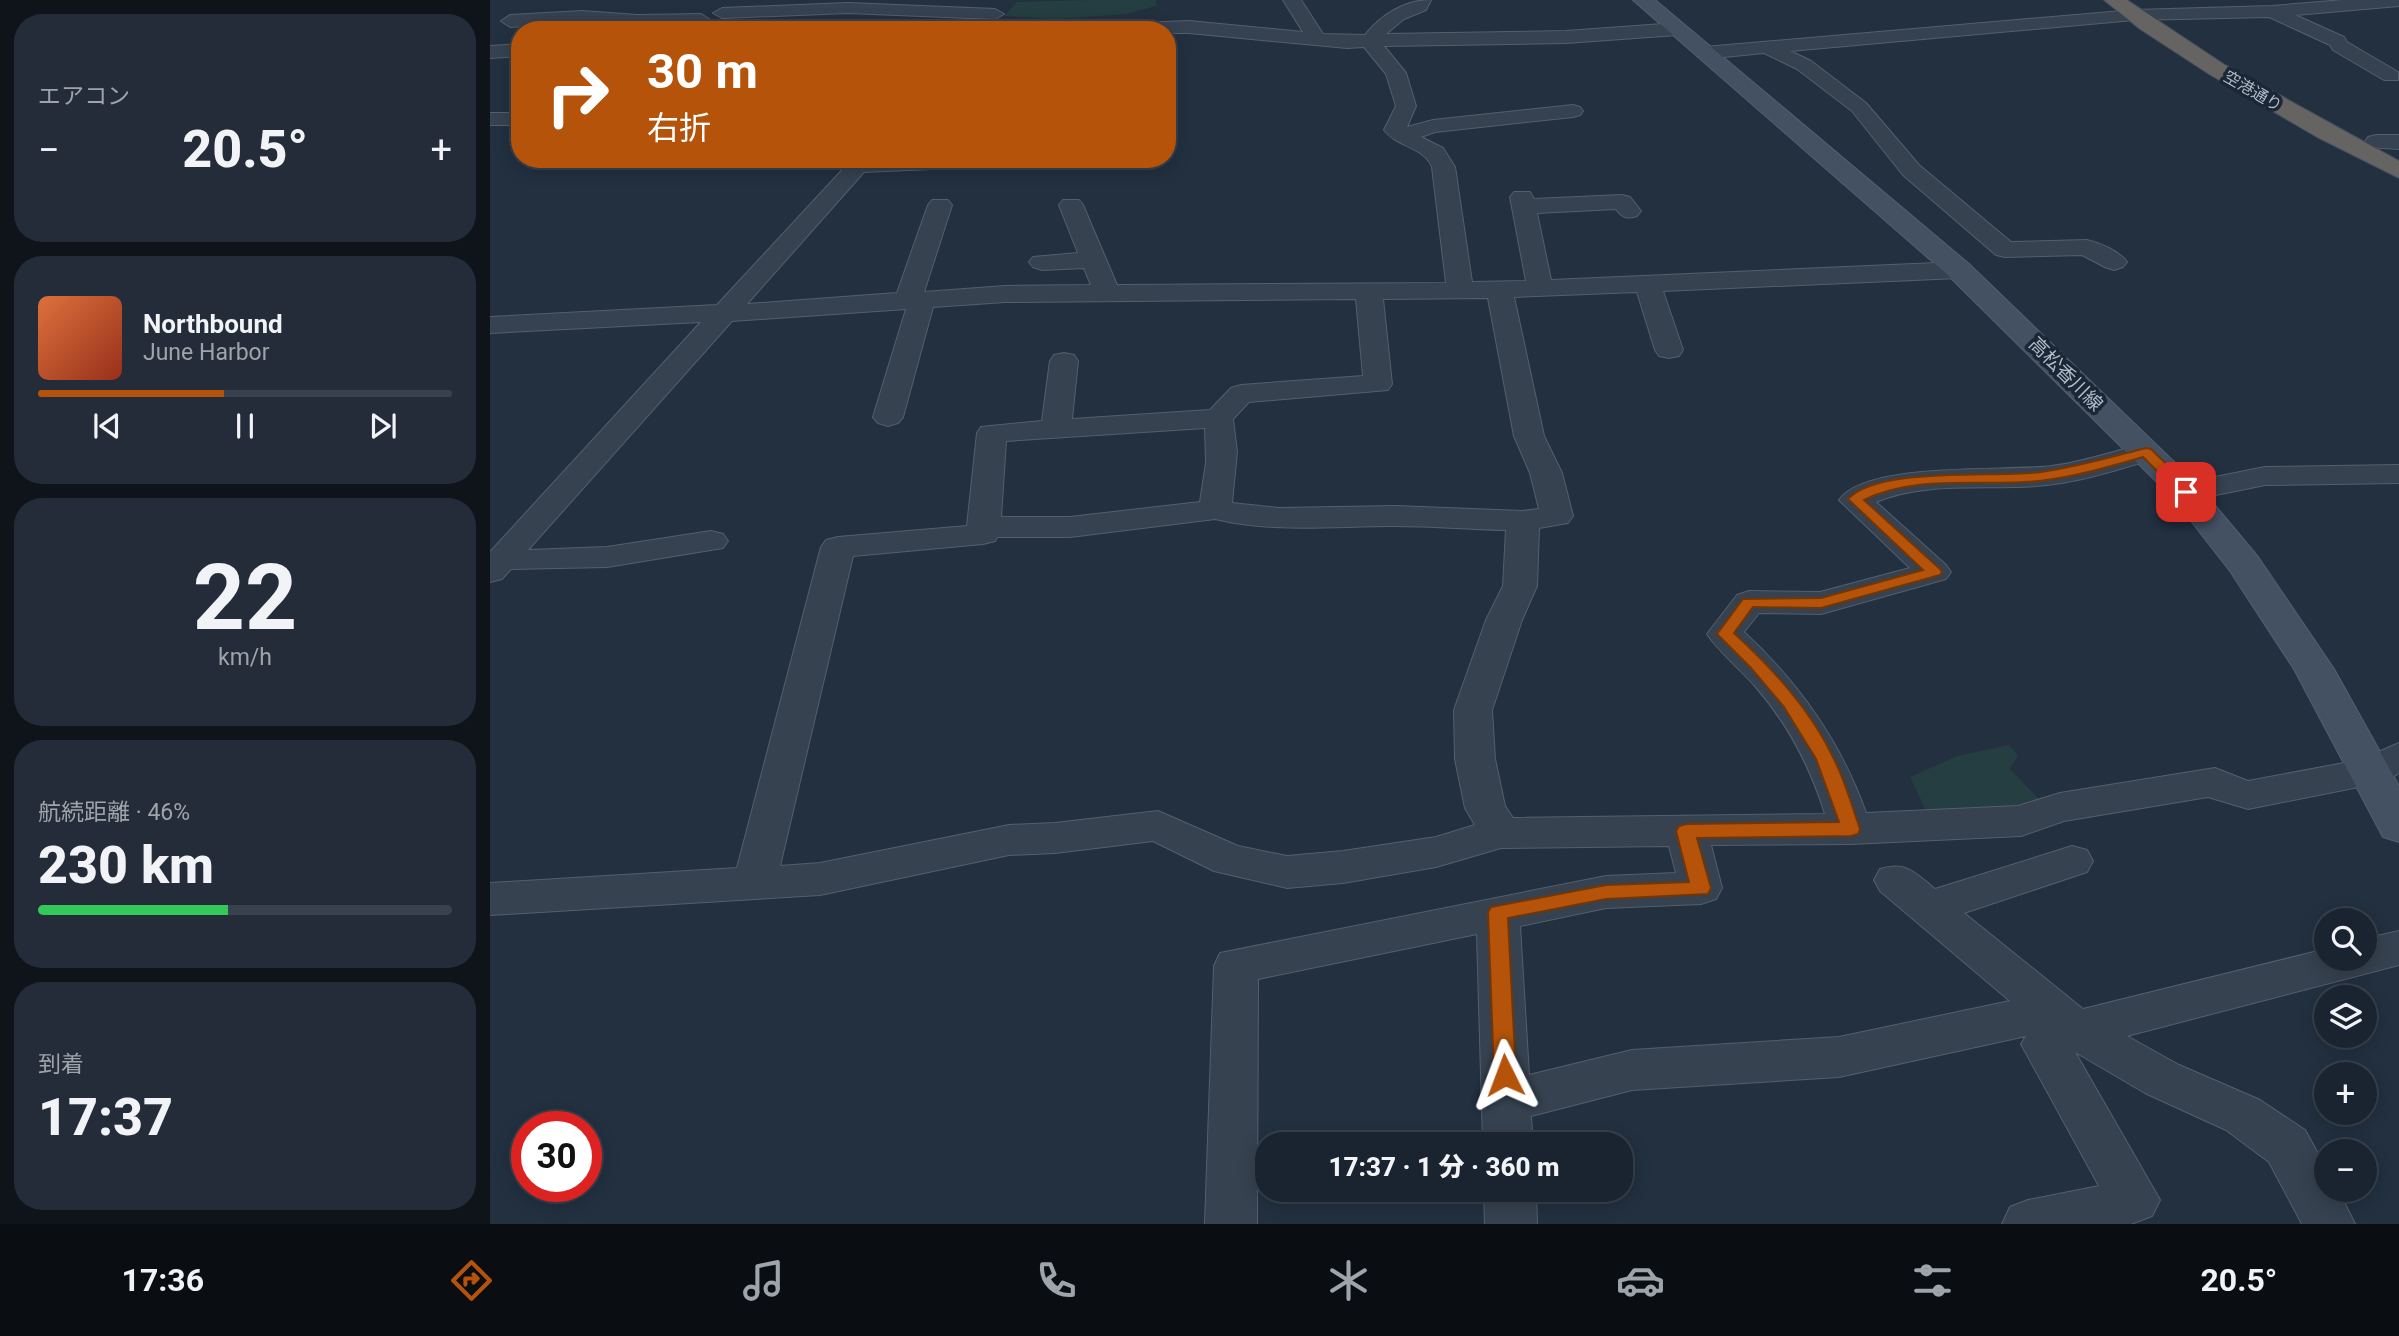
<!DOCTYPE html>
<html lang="ja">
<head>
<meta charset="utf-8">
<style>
  :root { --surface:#1a2430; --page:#232c38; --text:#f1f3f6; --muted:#9fa4ab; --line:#38414c; --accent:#b45309 }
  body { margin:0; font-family:Roboto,"Noto Sans JP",sans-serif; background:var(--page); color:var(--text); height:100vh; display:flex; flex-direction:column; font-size:26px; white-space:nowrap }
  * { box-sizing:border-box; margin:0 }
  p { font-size:23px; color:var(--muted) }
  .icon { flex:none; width:38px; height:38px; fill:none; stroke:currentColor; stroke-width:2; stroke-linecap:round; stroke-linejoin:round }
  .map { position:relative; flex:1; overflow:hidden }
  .drawer { display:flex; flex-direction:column; gap:14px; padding:14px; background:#0e141a; width:490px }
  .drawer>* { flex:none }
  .hud { position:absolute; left:21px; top:21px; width:665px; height:147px; border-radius:28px; box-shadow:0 4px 18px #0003,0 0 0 2px var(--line); background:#b45309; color:#fff; overflow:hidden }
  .buttons { position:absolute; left:1824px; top:908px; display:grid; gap:14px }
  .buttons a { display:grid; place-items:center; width:63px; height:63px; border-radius:50%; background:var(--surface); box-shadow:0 4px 18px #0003,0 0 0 2px var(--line); font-size:35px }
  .speed { position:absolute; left:21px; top:1111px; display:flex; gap:14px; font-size:35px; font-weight:700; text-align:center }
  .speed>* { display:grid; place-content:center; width:91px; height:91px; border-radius:50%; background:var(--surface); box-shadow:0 4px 18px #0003,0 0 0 2px var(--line); line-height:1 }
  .speed .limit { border:10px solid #d22; background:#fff; color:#111 }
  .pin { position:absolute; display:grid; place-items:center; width:60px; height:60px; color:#fff; margin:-30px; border-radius:14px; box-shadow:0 4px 10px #0006 }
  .me { position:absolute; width:77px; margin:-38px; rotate:357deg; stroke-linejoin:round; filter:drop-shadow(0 0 5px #0008) }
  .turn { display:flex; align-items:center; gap:24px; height:147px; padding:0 21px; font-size:32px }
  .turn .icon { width:91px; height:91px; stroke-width:2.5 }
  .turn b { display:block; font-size:49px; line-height:60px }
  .big { font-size:52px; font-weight:800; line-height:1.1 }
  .drawer .tile { flex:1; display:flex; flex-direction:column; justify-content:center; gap:10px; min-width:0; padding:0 24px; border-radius:28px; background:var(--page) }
  .drawer .dial { align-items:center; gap:0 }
  .dial b { font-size:91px; line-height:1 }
  .song { display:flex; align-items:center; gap:21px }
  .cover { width:84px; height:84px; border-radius:10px; background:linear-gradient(135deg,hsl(20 70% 55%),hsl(10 70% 35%)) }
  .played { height:7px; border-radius:4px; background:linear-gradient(90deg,var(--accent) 45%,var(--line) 45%) }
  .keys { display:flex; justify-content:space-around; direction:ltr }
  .heat { display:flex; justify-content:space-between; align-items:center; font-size:38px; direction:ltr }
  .charge { height:10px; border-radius:5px; background:linear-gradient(90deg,#34c759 46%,var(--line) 0) }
  .trip { position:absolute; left:765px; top:1132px; width:378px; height:70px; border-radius:28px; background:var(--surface); box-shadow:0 4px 18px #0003,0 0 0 2px var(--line); font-weight:800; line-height:70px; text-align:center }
  .tabs { display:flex; height:112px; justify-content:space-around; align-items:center; background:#0a0e13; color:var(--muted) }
  .tabs .icon { width:49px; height:49px }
  .tabs .active { color:var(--accent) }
  .tabs b { font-size:32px; color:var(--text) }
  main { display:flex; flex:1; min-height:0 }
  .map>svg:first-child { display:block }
  .green { fill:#243e41 }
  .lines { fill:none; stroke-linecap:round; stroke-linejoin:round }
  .minor-casing { stroke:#545f6e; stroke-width:2 }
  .secondary-casing { stroke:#545f6e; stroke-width:2 }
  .trunk-casing { stroke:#414c5b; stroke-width:2 }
  .minor { fill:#364250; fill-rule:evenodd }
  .secondary { fill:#445163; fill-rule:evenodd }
  .trunk { fill:#656462; fill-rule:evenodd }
  .route { fill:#b45309; stroke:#753606; stroke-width:2 }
  .labels { text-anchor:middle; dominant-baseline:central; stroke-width:7; stroke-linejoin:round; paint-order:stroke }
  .far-street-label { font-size:16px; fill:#b2bccb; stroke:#1b2735 }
  .street-label { font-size:19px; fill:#b2bccb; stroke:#1b2735 }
</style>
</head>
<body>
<main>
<section class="drawer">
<div class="tile"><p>エアコン</p>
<div class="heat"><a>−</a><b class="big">20.5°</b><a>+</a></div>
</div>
<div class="tile">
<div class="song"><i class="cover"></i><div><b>Northbound</b><p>June Harbor</p></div></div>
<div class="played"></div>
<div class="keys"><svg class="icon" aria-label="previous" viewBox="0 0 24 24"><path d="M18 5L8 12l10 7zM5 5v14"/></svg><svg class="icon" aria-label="pause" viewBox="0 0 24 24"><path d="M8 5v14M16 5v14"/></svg><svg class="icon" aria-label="next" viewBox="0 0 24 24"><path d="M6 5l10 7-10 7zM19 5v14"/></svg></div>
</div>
<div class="tile dial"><b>22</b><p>km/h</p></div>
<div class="tile"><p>航続距離 · 46%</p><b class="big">230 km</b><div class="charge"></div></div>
<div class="tile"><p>到着</p><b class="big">17:37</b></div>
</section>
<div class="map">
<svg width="1909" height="1224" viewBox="0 0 1909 1224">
  <rect width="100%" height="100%" fill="#223040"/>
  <!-- green -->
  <path class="green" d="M 599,0 L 666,0 L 666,6 L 637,14 L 565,19 L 514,16 L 527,2 Z
    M 1519,745 L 1528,755 L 1520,769 L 1555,805 L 1441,821 L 1420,777 L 1467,756 Z"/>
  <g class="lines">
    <!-- minor casing -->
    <g class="minor-casing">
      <path id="minor" d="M 793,0 L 811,0 L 833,34 L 875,35 C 892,14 915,0 941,0 L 936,10 L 914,19 L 896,34 L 1076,31 L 1187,23 L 1196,29 L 1187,35 L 1076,43 L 894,46 L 916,73 L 926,106 L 917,127 L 943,120 L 1083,105 L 1090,107 L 1093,111 L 1090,115 L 1083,117 L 945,132 L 931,137 L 953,148 L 965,167 L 982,282 L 1036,281 L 1020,197 L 1024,192 L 1040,192 L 1044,199 L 1132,195 L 1140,197 L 1151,211 L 1147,216 C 1137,219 1132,218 1126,209 L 1047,213 L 1061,280 L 1469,262 L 1478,265 L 1482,270 L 1478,275 L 1469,278 L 1173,291 L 1193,350 L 1189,356 L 1179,358 L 1169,356 L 1165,350 L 1147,292 L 1024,297 L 1054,436 L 1072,473 L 1083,516 L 1078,523 L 1049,528 L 1047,586 L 1032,620 L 1002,710 L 1005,759 L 1015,806 L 1023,818 L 1335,814 C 1320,766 1299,725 1265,686 C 1250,669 1230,653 1217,634 L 1247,595 L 1259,591 L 1330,592 L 1420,568 L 1349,500 C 1376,461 1517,472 1562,466 C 1594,462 1625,451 1656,443 L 1667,446 L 1671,452 L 1667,458 C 1627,470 1588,483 1546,486 C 1494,490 1436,481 1386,502 L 1456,565 L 1461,572 L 1456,579 L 1331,614 L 1269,613 L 1254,632 C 1310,684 1351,742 1376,813 L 1528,806 L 1570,793 L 1725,768 L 1758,781 L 1870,760 L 1909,743 L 1909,773 L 1894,782 L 1758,809 L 1718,797 L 1574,821 L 1531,836 L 1361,844 L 1221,845 L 1232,888 L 1226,899 L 1211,904 L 1116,908 L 1030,926 L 1039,1075 L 1142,1050 L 1349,1037 L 1520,1001 L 1390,891 L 1384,880 L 1390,869 C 1417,861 1425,873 1445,889 L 1582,846 L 1597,850 L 1603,861 L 1597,872 L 1474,913 L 1593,1009 L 1836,949 L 1836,959 L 1874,959 L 1874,939 L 1909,931 L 1909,965 L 1637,1036 L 1689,1065 L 1770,1100 L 1815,1130 L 1836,1168 L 1836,1190 L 1848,1190 L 1865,1224 L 1812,1224 L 1779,1162 L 1736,1130 L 1655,1093 L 1585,1052 L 1670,1200 L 1662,1216 L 1641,1224 L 1512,1224 L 1520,1207 L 1538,1200 L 1609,1186 L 1531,1044 L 1536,1036 L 1349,1077 L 1142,1090 L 1041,1116 L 1043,1144 L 993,1144 L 987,934 L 768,979 L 767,1224 L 715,1224 L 724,966 L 730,953 L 1116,876 L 1186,873 L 1179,846 L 1011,848 L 946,867 L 853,883 L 797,888 L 724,871 L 663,841 L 565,853 L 519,855 L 330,895 L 0,915 L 0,883 L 247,868 L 331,547 L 336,540 L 348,537 L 477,526 L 487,433 L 491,427 L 552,421 L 560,361 L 564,355 L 574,353 L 584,355 L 588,361 L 582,419 L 720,410 L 741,388 L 751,385 L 873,376 L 866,299 L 515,302 L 443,307 L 413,417 L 408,423 L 398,426 L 388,423 L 383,417 L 416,309 L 242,321 L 38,550 L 117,547 L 221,531 L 233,534 L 238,541 L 233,548 L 117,567 L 21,569 L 12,579 L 0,582 L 0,552 L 211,322 L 0,333 L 0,317 L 227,305 L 355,167 L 208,168 L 200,166 L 198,159 L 572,160 L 569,165 L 534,165 L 374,172 L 257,304 L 407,293 L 438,205 L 442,200 L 458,200 L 462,205 L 434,292 L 515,286 L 601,285 L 594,268 L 552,270 L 543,267 L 539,262 L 543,257 L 588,253 L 569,205 L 573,200 L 589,200 L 593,205 L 627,285 L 956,283 L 942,167 C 934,147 907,147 894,130 L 906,106 L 896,74 L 874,47 L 857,48 L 699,33 L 677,33 L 677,30 L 614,30 L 623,24 L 699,21 L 813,32 ZM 998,298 L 1024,436 L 1040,473 L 1049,509 L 1033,511 L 906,506 L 789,508 L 742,503 L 747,452 L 743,419 L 759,402 L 898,390 L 902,384 L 893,299 ZM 715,428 L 716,463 L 710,502 L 580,517 L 511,517 L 516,441 ZM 725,519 C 783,533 843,526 903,526 C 940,526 978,529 1016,530 L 1013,586 L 996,620 L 964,710 L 965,759 L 975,808 L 985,825 L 946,837 L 853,851 L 797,856 L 748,846 L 668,811 L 565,823 L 519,825 L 330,863 L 290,866 L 363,556 L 493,544 L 505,541 L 507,537 L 580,537 Z
        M 1853,0 L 1909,0 L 1909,6 L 1805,15 L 1854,37 L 1857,42 L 1908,72 L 1908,80 L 1894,80 L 1843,50 L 1840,45 L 1779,17 L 1644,20 L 1300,51 L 1321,61 L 1376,103 L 1429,165 L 1521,242 L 1597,240 C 1610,243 1629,251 1637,262 L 1633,267 L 1624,270 L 1615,267 L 1592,255 L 1515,257 L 1506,255 L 1413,175 L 1362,111 L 1307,69 L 1274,53 L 1214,59 L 1204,53 L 1214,47 L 1644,10 L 1782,6 Z
        M 358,3 L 505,9 L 514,14 L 505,19 L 358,13 L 232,18 L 223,13 L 232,8 Z
        M 92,11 L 148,15 L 211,14 L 225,23 L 245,26 L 247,30 L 211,30 L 206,26 L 148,27 L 92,23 L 20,27 L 11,21 L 20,15 Z
        M 30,44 L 30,56 L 0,58 L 0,46 Z
        M 0,113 L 30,113 L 30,125 L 0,125 Z
        M 1886,135 L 1909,135 L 1909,149 L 1878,147 L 1875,142 L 1878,137 Z
        M 1909,465 L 1909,483 L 1775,485 L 1696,501 L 1685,499 L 1680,492 L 1685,485 L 1775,467 Z
        M 994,1190 L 1046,1190 L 1047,1224 L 995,1224 Z"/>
    </g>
    <!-- secondary casing -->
    <g class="secondary-casing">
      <path id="secondary" d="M 1143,0 L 1165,0 L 1479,264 L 1708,485 L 1768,557 L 1844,669 L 1909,786 L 1909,842 L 1893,837 L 1804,669 L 1740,571 L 1684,499 L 1459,276 Z"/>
    </g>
    <!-- trunk casing -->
    <g class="trunk-casing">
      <path id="trunk" d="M 1614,0 L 1637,0 L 1735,65 L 1909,161 L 1909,178 L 1827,137 L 1719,74 L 1650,29 Z"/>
    </g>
    <!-- minor -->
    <use href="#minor" class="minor"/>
    <!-- secondary -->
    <use href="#secondary" class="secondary"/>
    <!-- trunk -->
    <use href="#trunk" class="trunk"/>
  </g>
  <!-- route -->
  <path class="route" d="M 1656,448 L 1661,449 L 1702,489 L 1704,492 L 1702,495 L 1691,495 L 1653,457 C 1619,467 1584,477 1549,481 C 1492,487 1426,474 1374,500 L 1450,569 L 1452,572 L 1450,575 L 1331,608 L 1263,607 L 1244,633 C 1283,669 1321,710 1344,759 C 1355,781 1362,806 1370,829 L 1368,834 L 1361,836 L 1207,838 L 1221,888 L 1218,894 L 1116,899 L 1018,918 L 1026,1075 L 1023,1082 L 1015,1084 L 1007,1082 L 1004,1075 L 998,912 L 1001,907 L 1116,885 L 1199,882 L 1186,831 L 1189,826 L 1196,824 L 1349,822 L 1326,759 L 1294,707 L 1261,668 L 1227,634 L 1253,599 L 1331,598 L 1433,570 L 1358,499 C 1389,466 1505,478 1551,472 C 1587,467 1621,457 1656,448 Z"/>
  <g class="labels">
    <!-- far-street labels -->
    <g class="far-street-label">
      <text transform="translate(1763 91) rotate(30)">空港通り</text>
    </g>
    <!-- street labels -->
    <g class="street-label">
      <text transform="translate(1576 374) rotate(45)">高松香川線</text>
    </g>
  </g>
</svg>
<div class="buttons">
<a><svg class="icon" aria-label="search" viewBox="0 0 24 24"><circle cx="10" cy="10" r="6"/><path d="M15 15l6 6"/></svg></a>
<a><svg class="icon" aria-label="layers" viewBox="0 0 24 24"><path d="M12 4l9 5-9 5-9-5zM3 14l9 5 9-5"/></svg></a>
<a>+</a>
<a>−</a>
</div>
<div class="speed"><div class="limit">30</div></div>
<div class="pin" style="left:1696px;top:492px;background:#d93025"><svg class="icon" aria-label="arrive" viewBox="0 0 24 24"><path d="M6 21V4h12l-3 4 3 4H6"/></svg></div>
<svg class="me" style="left:1015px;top:1075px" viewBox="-20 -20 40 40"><path d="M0-17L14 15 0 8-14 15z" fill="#b45309" stroke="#fff" stroke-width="4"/></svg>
<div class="trip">17:37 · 1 分 · 360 m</div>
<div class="hud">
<div class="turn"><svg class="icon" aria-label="right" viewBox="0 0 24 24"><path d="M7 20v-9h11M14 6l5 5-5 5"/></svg><div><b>30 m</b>右折</div></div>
</div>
</div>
</main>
<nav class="tabs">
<b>17:36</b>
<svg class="icon active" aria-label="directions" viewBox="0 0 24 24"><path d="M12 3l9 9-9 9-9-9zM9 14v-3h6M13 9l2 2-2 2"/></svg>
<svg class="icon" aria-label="music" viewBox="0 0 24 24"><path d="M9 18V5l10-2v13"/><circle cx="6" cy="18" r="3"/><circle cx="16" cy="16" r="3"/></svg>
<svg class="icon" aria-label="phone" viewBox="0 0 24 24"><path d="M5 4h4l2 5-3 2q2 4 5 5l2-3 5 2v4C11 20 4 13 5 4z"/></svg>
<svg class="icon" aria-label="climate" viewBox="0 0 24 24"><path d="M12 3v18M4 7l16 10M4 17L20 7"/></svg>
<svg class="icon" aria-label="car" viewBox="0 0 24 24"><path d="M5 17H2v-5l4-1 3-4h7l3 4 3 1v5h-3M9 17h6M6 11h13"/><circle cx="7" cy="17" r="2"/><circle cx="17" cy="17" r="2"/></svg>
<svg class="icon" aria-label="filters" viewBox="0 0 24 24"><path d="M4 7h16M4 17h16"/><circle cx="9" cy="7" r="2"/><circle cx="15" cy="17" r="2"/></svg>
<b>20.5°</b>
</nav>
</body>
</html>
